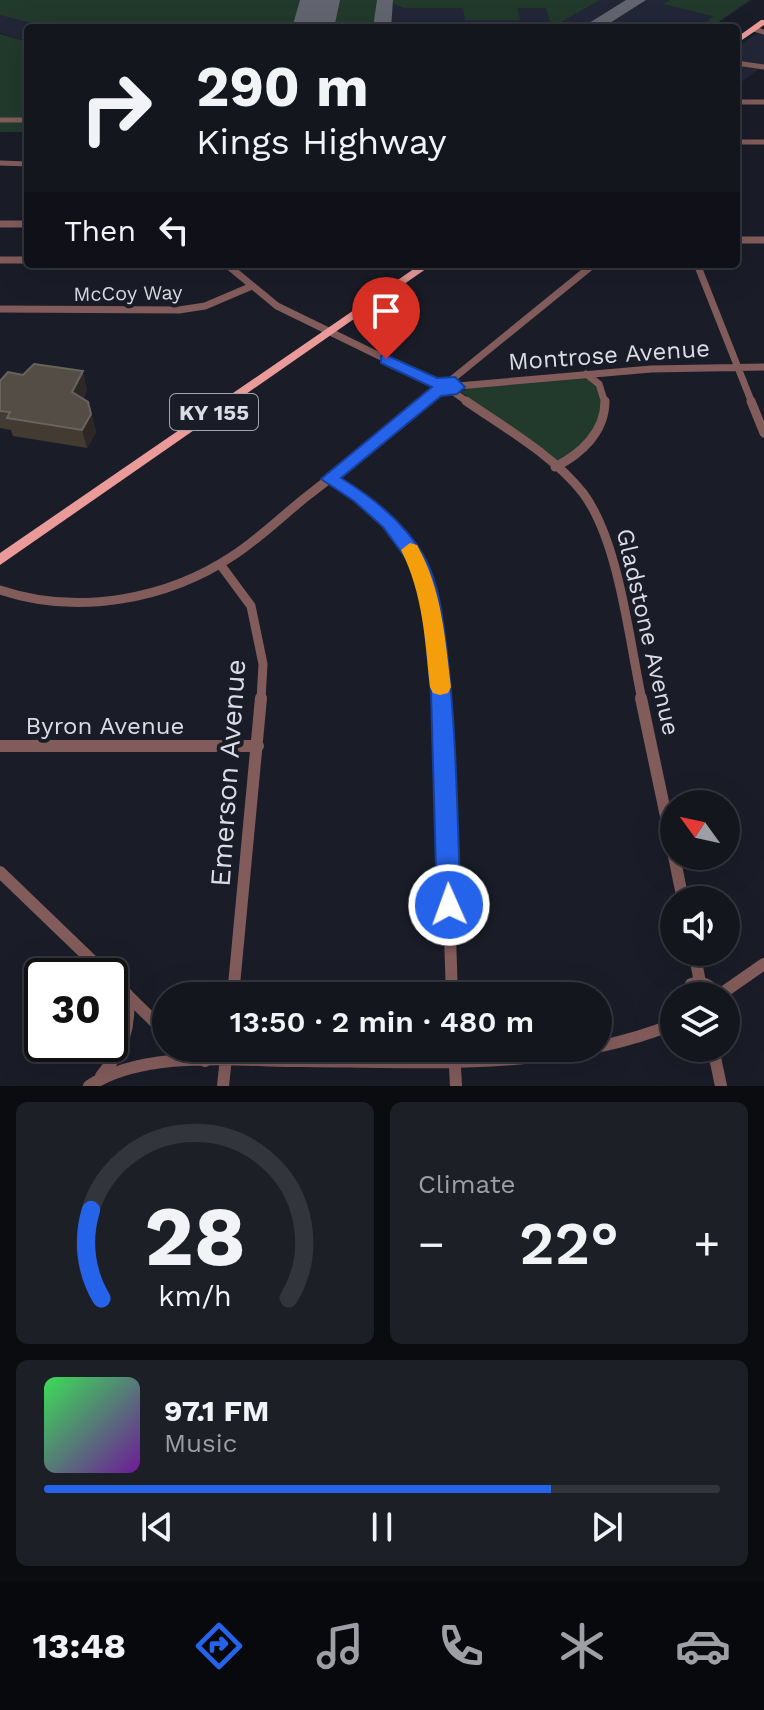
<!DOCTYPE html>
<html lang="en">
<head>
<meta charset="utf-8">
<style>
  :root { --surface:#14161e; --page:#1d1f27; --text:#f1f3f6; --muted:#9d9fa4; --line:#33353c; --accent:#2563eb }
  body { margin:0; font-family:"Work Sans",sans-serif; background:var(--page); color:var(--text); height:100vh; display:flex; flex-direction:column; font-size:30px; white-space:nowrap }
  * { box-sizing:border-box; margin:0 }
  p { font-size:26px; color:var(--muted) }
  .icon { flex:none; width:44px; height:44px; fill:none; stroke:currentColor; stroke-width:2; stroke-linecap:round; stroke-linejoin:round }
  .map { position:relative; height:1086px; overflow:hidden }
  .details { display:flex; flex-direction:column; gap:16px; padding:16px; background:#0b0c10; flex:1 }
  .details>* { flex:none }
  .hud { position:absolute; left:24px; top:24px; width:716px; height:244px; border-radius:8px; box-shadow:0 8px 32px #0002,0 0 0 2px var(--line); background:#14161e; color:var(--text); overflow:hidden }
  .needle { width:52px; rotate:303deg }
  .controls { position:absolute; left:660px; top:790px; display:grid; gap:16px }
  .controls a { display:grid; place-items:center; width:80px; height:80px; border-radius:50%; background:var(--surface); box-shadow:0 8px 32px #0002,0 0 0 2px var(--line); font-size:40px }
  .speed { position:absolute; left:24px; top:958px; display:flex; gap:16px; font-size:40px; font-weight:700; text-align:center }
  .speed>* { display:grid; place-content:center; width:104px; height:104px; border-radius:50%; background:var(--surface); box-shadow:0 8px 32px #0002,0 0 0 2px var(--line); line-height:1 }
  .speed .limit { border:4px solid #111; border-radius:12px; background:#fff; color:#111 }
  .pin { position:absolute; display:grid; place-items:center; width:68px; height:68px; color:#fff; margin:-82px -34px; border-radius:50% 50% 50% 0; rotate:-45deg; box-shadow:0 0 8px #0007 }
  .pin .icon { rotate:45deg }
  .me { position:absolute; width:88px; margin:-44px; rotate:358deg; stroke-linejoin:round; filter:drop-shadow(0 0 6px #0008) }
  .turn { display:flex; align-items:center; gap:28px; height:168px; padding:0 40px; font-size:36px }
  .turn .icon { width:104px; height:104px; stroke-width:2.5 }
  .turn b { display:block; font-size:56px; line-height:68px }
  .then { display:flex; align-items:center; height:76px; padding:0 40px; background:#0003; gap:16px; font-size:30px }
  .big { font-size:60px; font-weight:600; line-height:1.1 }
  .details .widget { flex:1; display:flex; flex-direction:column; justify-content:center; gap:12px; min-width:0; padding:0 28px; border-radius:12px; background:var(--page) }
  .details .dial { align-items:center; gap:0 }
  .dial svg { height:208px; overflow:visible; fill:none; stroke:var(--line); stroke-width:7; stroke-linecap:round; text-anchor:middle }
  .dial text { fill:var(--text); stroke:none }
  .song { display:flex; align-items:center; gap:24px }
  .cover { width:96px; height:96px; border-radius:12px; background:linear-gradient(135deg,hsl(130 70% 55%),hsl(280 70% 35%)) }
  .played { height:8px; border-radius:4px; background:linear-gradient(90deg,var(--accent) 75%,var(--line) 75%) }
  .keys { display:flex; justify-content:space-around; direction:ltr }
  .heat { display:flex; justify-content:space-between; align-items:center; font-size:44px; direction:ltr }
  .details .tiles { flex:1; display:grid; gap:16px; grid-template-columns:1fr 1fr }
  .widget:last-child { grid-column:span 2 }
  .trip { position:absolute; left:152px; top:982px; width:460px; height:80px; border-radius:40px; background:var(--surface); box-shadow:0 8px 32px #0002,0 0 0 2px var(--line); font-weight:600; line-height:80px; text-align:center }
  .menu { display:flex; height:128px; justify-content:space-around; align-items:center; background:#08090c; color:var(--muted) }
  .menu .icon { width:56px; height:56px }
  .menu .active { color:var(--accent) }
  .menu b { font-size:36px; color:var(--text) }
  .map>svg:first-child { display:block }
  .built { fill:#222637 }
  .green { fill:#213a2c }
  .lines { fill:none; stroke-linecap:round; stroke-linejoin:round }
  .taxiway { fill:#62656f; fill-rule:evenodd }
  .runway { fill:#62656f; fill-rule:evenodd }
  .minor-far3 { stroke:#825c5b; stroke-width:5 }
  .minor-far2 { stroke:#825c5b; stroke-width:7 }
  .minor-far1 { stroke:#825c5b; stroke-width:9 }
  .minor { stroke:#825c5b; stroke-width:12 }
  .primary { fill:#ea9b99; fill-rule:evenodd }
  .wall { fill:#433b32 }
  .shaded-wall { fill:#2c2826 }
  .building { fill:#544d45; stroke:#69635e; stroke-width:2 }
  .route { fill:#2563eb; stroke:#184099; stroke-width:2 }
  .slow { fill:#f59e0b }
  .labels { text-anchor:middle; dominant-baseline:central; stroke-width:8; stroke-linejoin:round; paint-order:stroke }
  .far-street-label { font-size:20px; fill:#dbdde6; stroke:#1a1d28 }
  .shield { fill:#1a1d28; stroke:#a1a3ad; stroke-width:2 }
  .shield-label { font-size:22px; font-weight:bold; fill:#dbdde6 }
  .street-label { font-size:24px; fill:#dbdde6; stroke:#1a1d28 }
  .near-street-label { font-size:28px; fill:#dbdde6; stroke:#1a1d28 }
</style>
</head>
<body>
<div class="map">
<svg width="764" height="1086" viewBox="0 0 764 1086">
  <rect width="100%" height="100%" fill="#1a1d28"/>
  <!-- built -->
  <path class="built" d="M 0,0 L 752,0 L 719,22 L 703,28 L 28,28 L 28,42 L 0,33 Z
    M 757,33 L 764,33 L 764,65 L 736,86 L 736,48 Z"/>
  <!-- green -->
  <path class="green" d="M 0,0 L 308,0 L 301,28 L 53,28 L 0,15 Z
    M 328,0 L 379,0 L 375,28 L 322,28 Z
    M 392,0 L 600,0 L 552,27 L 546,8 L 518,8 L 520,20 L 465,20 L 463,8 L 404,8 L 394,4 Z
    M 670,0 L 749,0 L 714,25 L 707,22 L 713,16 L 663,4 Z
    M 0,34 L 28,42 L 28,132 L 0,132 Z
    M 582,377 L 596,383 C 597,389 601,396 601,403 C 603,426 577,457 554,461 L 461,392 L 468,388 Z"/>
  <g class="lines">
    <!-- taxiway -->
    <path class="taxiway" d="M 377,0 L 393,0 L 391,28 L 373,28 Z
      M 626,0 L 646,0 L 602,28 L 581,28 Z"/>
    <!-- runway -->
    <path class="runway" d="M 300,0 L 340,0 L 334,28 L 292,28 Z"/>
    <!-- minor-far3 -->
    <path class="minor-far3" d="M 754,29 L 764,32
      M 736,63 L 764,67
      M 736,102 L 764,102
      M 0,120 L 28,120
      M 736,142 L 764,142
      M 0,163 L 28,164"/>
    <!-- minor-far2 -->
    <path class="minor-far2" d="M 0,224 L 28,224
      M 736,240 L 764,240
      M 0,260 L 28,260
      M 226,264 L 277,306 L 435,383
      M 697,264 L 752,403
      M 0,309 L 179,310 L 205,306 L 252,286
      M 586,374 L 599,384 L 605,403
      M 450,381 L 594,264
      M 458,386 L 651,369 L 764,367
      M 452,391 L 469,403
      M 423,403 L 437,391"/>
    <!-- minor-far1 -->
    <path class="minor-far1" d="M 466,401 C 505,428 553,455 583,493 C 619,541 629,640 642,700
      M 751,401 L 764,433
      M 555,467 C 581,454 605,432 605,401
      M 330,479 C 425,536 438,594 442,700
      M 220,564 L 251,606 L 263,664 L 261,700
      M 0,590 C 77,616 167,600 234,555 C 260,538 282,516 306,497 C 346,466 386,434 425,401"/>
    <!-- minor -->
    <path class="minor" d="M 442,698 L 452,996
      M 641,698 L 674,854
      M 0,746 L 258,746
      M 674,856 L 683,900
      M 0,872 L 108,976
      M 694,952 L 700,982
      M 110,978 L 166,1033
      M 233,996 L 261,698
      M 686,996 L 691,984 C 703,981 711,985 717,996
      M 718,996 L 764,964
      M 184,1048 L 205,1061
      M 454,1048 L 456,1086
      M 713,1048 L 721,1086
      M 101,1076 C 122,1051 132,1027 127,994
      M 89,1086 C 145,1049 238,1061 303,1061 C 427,1062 557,1071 674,1024
      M 223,1086 L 227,1048"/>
    <!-- primary -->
    <path class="primary" d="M 761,20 L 764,20 L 764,25 L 736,44 L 736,38 Z
      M 421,264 L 433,264 L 0,565 L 0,553 Z"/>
  </g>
  <!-- wall -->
  <path class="wall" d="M 0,381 L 87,389 L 83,399 L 88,402 L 96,432 L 87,448 L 13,436 L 11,430 L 0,428 Z"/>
  <!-- shaded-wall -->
  <path class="shaded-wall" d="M 83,371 L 87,389 L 77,410 L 72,392 Z
    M 91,414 L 96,432 L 87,448 L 82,430 Z"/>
  <!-- building -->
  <path class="building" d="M 34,364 L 83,371 L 72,392 L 88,402 L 91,414 L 82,430 L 7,418 L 10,412 L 0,411 L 0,381 L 8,372 L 23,375 Z"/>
  <!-- route -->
  <path class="route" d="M 386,355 L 437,378 L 455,377 L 465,387 L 457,394 L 441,396 L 341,478 C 374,498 406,524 425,558 C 440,587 443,621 447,653 C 457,736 457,821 461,905 L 457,913 L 449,916 L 440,913 L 437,905 L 431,692 L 423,610 L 414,575 L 408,561 L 383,527 L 354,501 L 321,479 L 432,387 L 381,363 L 381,356 Z"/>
  <!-- slow -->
  <path class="slow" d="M 410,543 L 417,545 C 442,590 445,637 451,687 L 448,693 L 440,695 L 433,693 L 430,687 C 425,639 423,594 401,550 Z"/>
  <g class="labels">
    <!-- far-street labels -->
    <g class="far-street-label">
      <text transform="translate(128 293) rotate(-1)">McCoy Way</text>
    </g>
    <!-- shield labels -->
    <rect class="shield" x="170" y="394" width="88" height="36" rx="6"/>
    <g class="shield-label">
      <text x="214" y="412">KY 155</text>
    </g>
    <!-- street labels -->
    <g class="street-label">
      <text transform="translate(609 355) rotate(-4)">Montrose Avenue</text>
      <text transform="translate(648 632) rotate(77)">Gladstone Avenue</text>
      <text x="105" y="726">Byron Avenue</text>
    </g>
    <!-- near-street labels -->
    <g class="near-street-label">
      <text transform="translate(228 773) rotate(-86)">Emerson Avenue</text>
    </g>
  </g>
</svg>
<div class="controls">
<a><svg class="needle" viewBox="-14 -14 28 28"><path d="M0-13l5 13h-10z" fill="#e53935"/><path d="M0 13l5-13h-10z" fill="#9d9fa4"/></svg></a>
<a><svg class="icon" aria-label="sound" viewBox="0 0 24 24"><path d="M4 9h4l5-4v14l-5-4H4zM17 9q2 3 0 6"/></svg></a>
<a><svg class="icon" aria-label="layers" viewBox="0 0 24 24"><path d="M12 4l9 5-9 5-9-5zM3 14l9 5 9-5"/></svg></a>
</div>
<div class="speed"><div class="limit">30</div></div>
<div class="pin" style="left:386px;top:359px;background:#d93025"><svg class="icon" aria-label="arrive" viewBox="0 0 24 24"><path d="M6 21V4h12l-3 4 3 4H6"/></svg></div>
<svg class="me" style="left:449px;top:905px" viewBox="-20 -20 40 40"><circle r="17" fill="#2563eb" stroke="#fff" stroke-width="3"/><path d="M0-11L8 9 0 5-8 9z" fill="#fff"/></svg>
<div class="trip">13:50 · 2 min · 480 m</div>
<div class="hud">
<div class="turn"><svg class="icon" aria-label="right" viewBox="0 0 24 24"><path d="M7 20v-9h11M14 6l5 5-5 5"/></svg><div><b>290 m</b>Kings Highway</div></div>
<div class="then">Then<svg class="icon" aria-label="left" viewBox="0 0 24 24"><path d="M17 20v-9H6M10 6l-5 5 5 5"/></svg></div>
</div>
</div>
<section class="details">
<div class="tiles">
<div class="widget dial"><svg viewBox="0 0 100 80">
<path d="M14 69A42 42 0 1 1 86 69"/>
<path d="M14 69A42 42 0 0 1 10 35" stroke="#2563eb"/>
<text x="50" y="56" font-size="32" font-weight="700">28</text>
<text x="50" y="72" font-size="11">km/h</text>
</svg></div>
<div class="widget"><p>Climate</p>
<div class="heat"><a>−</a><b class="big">22°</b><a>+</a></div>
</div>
<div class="widget">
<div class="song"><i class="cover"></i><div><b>97.1 FM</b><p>Music</p></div></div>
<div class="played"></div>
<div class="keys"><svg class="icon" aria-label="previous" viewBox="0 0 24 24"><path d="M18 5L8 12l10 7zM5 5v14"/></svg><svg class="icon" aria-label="pause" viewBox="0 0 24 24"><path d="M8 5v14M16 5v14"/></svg><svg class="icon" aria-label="next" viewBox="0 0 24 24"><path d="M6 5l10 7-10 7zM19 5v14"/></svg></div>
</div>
</div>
</section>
<nav class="menu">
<b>13:48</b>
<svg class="icon active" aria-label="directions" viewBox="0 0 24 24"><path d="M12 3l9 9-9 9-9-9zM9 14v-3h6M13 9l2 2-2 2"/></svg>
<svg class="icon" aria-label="music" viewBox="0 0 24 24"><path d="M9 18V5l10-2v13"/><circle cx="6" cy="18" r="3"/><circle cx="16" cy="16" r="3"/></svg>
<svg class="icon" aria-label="phone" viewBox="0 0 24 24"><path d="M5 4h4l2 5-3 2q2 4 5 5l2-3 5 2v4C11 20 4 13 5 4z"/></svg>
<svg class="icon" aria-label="climate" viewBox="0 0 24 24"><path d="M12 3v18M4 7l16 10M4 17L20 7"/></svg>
<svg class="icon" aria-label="car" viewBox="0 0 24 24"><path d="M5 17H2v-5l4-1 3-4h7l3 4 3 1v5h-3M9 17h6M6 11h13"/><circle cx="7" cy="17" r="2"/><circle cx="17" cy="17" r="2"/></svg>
</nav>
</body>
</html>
